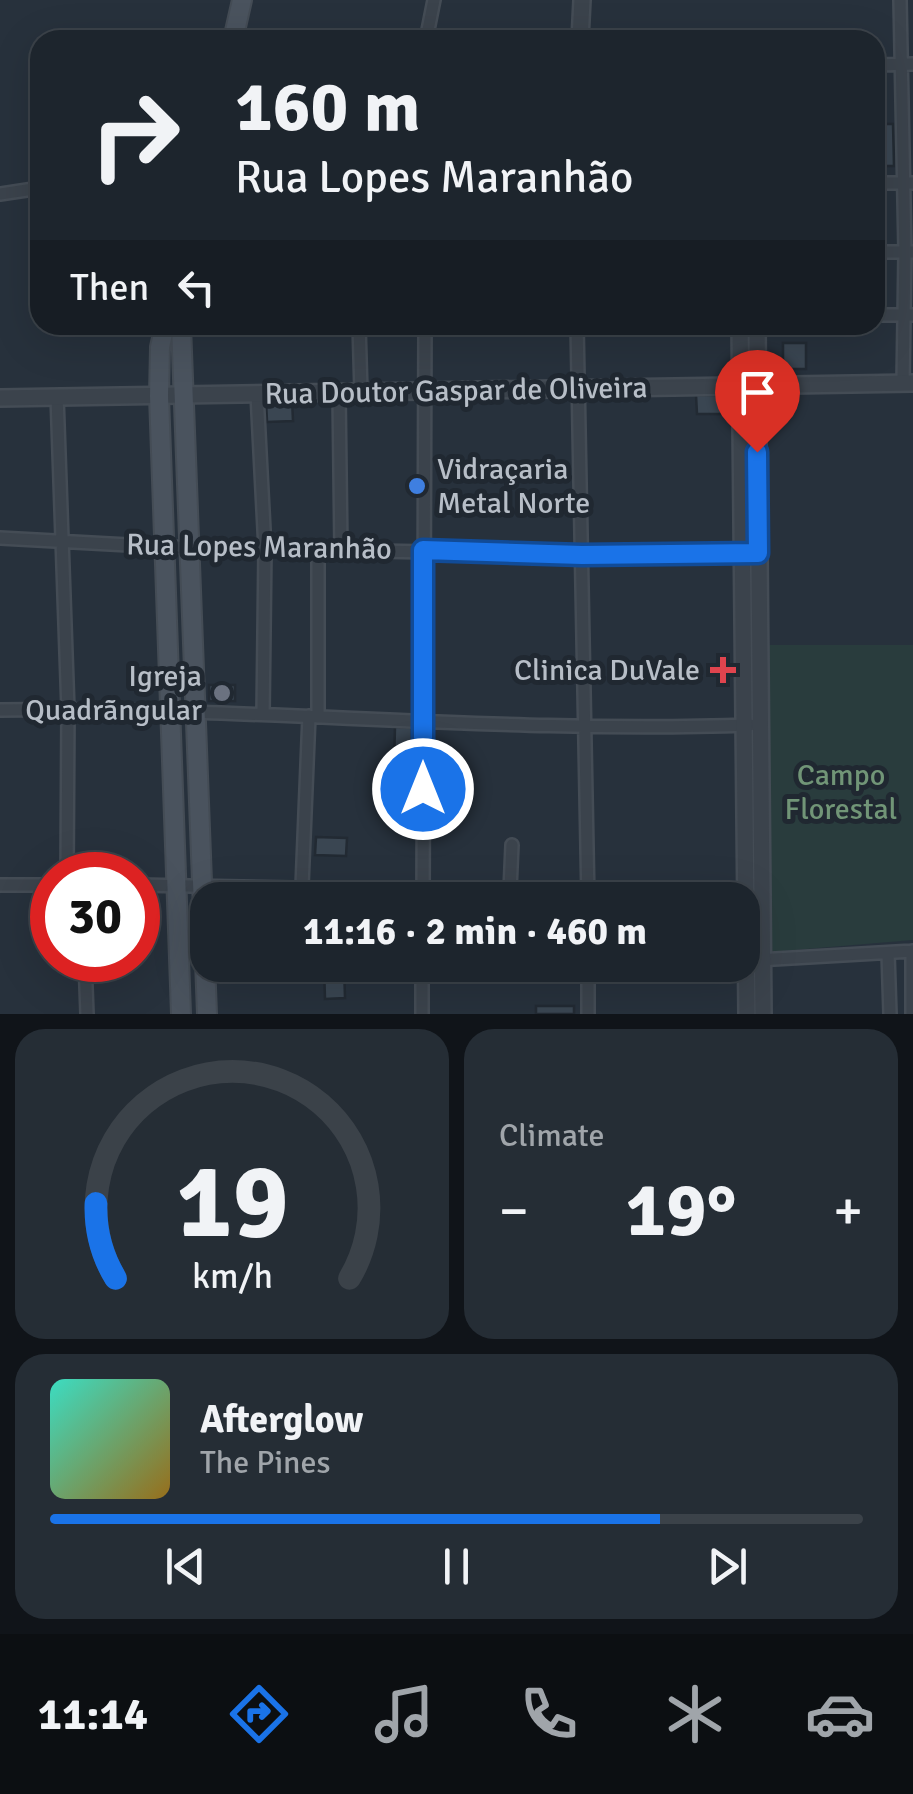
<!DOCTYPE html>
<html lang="en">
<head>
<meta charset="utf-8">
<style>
  :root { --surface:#1d252d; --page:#252d35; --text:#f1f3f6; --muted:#a0a5aa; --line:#3b4249; --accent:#1a73e8 }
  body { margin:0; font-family:Signika,sans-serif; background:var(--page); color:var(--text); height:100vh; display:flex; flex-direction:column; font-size:38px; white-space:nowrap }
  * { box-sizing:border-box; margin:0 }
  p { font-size:32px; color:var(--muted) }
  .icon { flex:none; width:55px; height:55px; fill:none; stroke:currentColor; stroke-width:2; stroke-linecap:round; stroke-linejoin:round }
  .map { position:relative; height:1014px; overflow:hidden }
  .panel { display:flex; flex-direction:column; gap:15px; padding:15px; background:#101419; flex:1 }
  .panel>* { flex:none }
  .hud { position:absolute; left:30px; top:30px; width:855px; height:305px; border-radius:30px; box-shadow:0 10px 40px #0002,0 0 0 2px var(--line); background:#1d252d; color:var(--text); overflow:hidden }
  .speed { position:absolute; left:30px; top:852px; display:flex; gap:20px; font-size:50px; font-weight:700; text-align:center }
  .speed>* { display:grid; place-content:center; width:130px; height:130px; border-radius:50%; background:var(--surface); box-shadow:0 10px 40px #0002,0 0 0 2px var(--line); line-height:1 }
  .speed .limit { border:15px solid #d22; background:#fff; color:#111 }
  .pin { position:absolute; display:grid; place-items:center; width:85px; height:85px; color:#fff; margin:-102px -42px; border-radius:50% 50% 50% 0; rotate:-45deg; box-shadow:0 0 10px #0007 }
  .pin .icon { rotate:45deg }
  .me { position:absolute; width:110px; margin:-55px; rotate:0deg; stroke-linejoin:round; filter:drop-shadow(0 0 8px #0008) }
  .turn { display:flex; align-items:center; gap:35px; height:210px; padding:0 40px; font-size:45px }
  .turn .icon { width:130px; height:130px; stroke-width:2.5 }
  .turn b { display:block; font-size:70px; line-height:85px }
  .then { display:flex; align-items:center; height:95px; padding:0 40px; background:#0003; gap:20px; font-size:38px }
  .big { font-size:75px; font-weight:700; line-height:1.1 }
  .panel .card { flex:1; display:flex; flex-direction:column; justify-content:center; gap:15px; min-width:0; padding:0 35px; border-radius:30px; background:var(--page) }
  .panel .dial { align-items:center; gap:0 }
  .dial svg { height:260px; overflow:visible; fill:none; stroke:var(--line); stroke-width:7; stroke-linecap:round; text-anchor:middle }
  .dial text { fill:var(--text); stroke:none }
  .song { display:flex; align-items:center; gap:30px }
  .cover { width:120px; height:120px; border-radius:15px; background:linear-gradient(135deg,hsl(170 70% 55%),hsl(40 70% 35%)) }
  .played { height:10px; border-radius:5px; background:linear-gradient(90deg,var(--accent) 75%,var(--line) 75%) }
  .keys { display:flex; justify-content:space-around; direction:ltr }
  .heat { display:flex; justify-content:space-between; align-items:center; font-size:55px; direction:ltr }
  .panel .tiles { flex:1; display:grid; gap:15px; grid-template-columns:1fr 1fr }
  .card:last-child { grid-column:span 2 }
  .trip { position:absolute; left:190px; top:882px; width:570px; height:100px; border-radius:30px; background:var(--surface); box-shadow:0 10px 40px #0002,0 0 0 2px var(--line); font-weight:700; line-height:100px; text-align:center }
  .menu { display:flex; height:160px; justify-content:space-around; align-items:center; background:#0c0f12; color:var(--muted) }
  .menu .icon { width:70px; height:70px }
  .menu .current { color:var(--accent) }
  .menu b { font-size:45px; color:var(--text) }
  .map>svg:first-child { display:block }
  .green { fill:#293c3d }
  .building { fill:#3a4652; stroke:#222a33; stroke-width:2.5 }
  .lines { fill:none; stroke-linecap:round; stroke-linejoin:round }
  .minor-casing { stroke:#444c55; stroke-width:16 }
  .tertiary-casing { stroke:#444c55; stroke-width:20 }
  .secondary-casing { stroke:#444c55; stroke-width:22 }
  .minor { stroke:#3b434c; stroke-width:11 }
  .tertiary { stroke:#3b434c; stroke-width:15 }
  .secondary { stroke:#4a535e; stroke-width:18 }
  .route-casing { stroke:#114b97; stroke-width:25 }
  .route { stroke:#1a73e8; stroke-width:18 }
  .shop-dot { fill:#3f7fe0; stroke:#202831; stroke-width:4 }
  .health-dot { fill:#e0444e; stroke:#202831; stroke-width:4 }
  .worship-dot { fill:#6b7280; stroke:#202831; stroke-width:4 }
  .labels { text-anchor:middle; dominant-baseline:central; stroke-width:10; stroke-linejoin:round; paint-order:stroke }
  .street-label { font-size:30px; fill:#b7bec7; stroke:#202831 }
  .poi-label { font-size:30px; fill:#b7bec7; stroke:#202831; text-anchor:end }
  .park-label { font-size:30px; fill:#719577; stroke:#202831 }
</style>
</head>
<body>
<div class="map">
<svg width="913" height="1014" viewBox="0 0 913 1014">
  <rect width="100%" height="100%" fill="#27313c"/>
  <!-- green -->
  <path class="green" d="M 768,645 L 913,645 L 913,940 L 770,952 Z"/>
  <!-- building -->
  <path class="building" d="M 875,124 L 893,124 L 894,166 L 875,166 Z
    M 783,343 L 806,343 L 806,369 L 783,369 Z
    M 696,395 L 733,395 L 734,414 L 697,414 Z
    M 292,399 L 293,421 L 267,422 L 266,400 Z
    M 209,685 L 235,685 L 235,701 L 209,701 Z
    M 395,727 L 412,727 L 412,765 L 394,764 Z
    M 316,837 L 347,838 L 346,856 L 315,855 Z
    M 344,965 L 345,998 L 325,999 L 324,966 Z
    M 536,1006 L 574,1006 L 574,1014 L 536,1014 Z"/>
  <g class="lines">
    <!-- minor casing -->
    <g class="minor-casing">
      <path id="minor" d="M 900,0 L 905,252 L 903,383
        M 426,40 L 434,0
        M 875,65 L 913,64
        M 875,183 L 913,183
        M 0,194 L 40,188
        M 875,252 L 913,252
        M 875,315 L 913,315
        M 359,325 L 361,392
        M 577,325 L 588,900
        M 339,393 L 341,550
        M 257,394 L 265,549 L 263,714
        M 57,396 L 68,710 L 67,875
        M 0,538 L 165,547 L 582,555 L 748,554
        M 318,550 L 318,717
        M 0,710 C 250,706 500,734 750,725
        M 0,885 L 52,885
        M 138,885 L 753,897
        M 302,886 L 309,716
        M 510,890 L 512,845
        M 423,900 L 425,325
        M 912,951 L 912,1014
        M 888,953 L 890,1014
        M 85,960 L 87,1014
        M 758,960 L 913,951
        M 588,965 L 588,1014
        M 422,1014 L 422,965"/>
    </g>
    <!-- tertiary casing -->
    <g class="tertiary-casing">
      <path id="tertiary" d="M 580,40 L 582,0
        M 740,325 L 747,1014
        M 757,325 L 763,1014
        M 0,398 L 913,383"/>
    </g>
    <!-- secondary casing -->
    <g class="secondary-casing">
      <path id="secondary" d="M 233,40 L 242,0
        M 165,325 L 160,347 L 159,396 L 181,1014
        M 181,325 L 207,1014"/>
    </g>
    <!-- minor -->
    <use href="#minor" class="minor"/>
    <!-- tertiary -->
    <use href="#tertiary" class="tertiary"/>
    <!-- secondary -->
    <use href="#secondary" class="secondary"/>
  </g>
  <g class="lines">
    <!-- route casing -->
    <g class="route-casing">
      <path id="route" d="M 423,789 L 423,550 L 582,555 L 758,553 L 757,452"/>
    </g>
    <!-- route -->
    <use href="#route" class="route"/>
  </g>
  <!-- markers -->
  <circle class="shop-dot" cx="417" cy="486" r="10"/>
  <path class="health-dot" d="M718 655h10v10h10v10h-10v10h-10v-10h-10v-10h10z"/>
  <circle class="worship-dot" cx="222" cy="693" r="10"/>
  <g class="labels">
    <!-- street labels -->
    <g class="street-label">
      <text transform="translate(456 391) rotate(-1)">Rua Doutor Gaspar de Oliveira</text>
      <text transform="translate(259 547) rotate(1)">Rua Lopes Maranhão</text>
    </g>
    <!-- poi labels -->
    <g class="poi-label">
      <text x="437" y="469" text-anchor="start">Vidraçaria<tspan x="437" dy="34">Metal Norte</tspan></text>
      <text x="700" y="670">Clinica DuVale</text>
      <text x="202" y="676">Igreja<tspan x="202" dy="34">Quadrãngular</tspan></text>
    </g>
    <!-- park labels -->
    <g class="park-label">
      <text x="841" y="775">Campo<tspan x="841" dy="34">Florestal</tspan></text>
    </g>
  </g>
</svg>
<div class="speed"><div class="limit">30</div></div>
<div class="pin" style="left:757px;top:452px;background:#d93025"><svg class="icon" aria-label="arrive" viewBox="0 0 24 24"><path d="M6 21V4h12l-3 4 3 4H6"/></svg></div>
<svg class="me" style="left:423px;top:789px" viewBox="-20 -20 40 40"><circle r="17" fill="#1a73e8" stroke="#fff" stroke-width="3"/><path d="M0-11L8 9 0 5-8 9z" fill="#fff"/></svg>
<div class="trip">11:16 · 2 min · 460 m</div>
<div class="hud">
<div class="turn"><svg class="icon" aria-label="right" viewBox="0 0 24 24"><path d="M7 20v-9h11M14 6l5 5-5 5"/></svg><div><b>160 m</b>Rua Lopes Maranhão</div></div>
<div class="then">Then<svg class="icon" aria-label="left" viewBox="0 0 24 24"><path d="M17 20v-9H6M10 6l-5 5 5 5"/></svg></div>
</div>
</div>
<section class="panel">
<div class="tiles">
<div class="card dial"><svg viewBox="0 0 100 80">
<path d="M14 69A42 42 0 1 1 86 69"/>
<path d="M14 69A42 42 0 0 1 8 46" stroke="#1a73e8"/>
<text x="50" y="56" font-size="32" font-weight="700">19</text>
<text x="50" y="72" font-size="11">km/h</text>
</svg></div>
<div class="card"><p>Climate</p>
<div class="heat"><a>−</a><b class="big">19°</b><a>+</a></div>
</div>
<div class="card">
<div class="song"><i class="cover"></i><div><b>Afterglow</b><p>The Pines</p></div></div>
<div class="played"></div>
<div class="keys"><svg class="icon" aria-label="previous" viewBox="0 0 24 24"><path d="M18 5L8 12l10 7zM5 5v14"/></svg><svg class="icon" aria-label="pause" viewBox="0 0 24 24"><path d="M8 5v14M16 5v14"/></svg><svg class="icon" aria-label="next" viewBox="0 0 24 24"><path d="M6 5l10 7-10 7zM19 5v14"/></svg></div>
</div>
</div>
</section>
<nav class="menu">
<b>11:14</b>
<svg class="icon current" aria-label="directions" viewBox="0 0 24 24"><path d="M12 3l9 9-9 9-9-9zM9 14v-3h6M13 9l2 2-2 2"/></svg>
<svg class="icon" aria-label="music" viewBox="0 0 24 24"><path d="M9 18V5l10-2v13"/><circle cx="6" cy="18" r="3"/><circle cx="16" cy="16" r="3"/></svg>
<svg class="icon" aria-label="phone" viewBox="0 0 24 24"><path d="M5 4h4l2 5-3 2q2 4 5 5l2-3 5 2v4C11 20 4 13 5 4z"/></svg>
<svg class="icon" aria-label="climate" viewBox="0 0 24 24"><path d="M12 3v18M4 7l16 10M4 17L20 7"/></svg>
<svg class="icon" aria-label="car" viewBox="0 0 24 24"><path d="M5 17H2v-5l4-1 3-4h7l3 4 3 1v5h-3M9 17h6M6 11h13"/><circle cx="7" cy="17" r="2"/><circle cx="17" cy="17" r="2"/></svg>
</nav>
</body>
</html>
